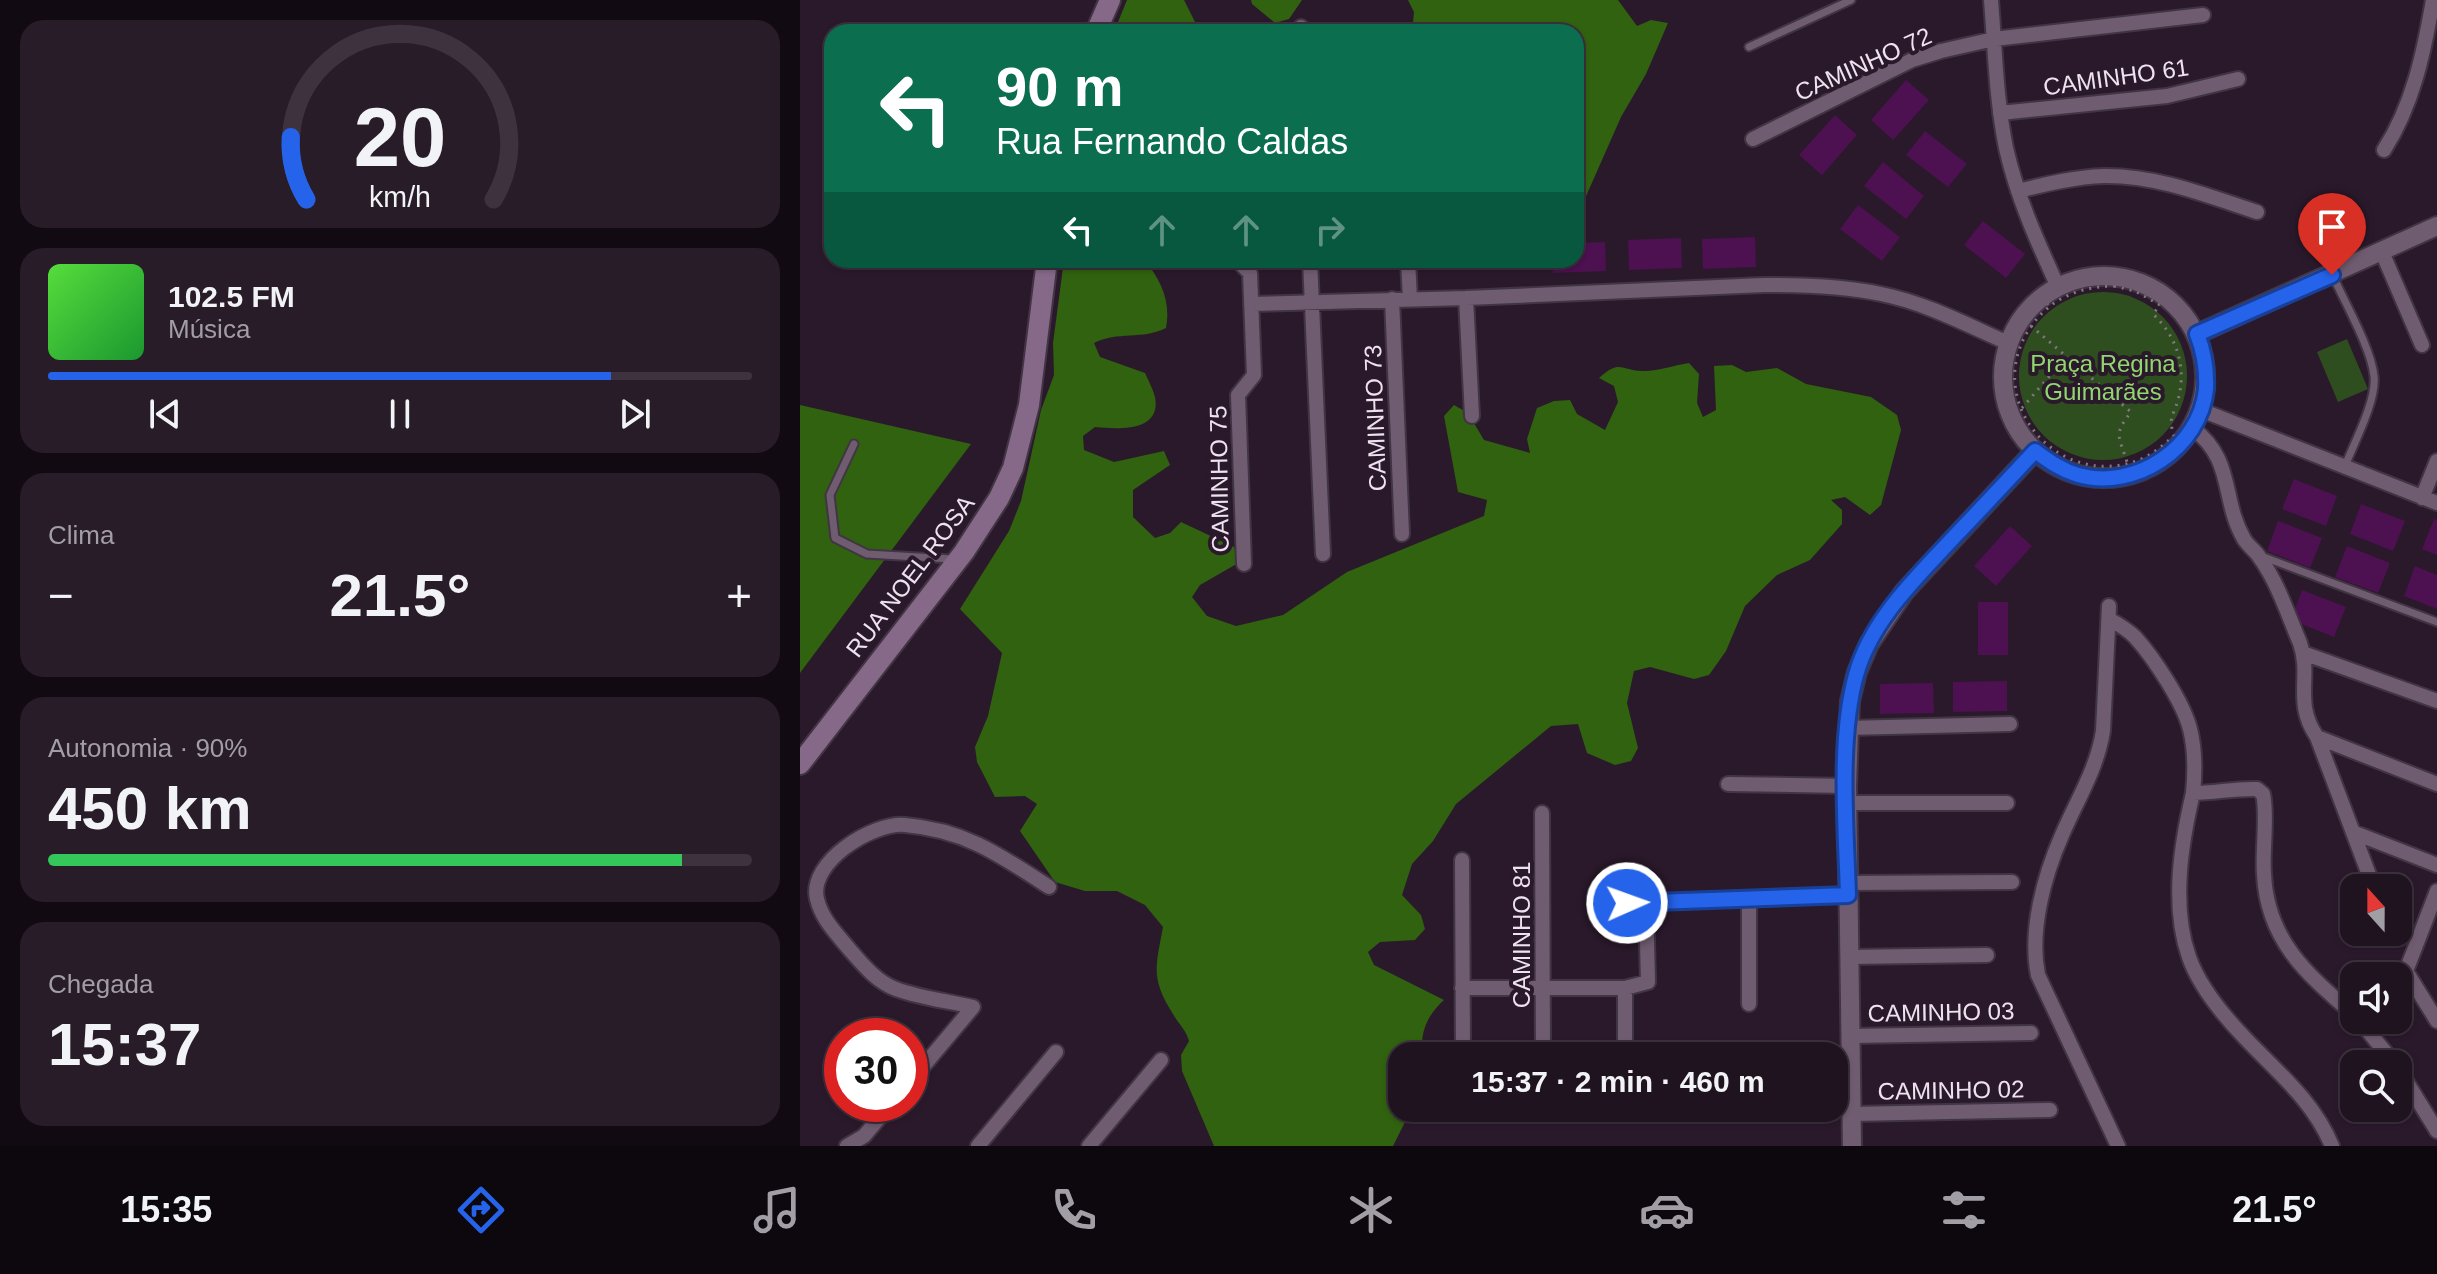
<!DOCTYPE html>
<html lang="pt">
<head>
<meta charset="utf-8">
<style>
  :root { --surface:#201320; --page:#281c29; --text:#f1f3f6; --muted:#a29ea5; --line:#3d323e; --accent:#2563eb }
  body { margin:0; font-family:Helvetica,sans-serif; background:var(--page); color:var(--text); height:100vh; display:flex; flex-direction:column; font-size:30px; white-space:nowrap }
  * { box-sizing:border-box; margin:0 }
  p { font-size:26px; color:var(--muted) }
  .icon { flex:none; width:44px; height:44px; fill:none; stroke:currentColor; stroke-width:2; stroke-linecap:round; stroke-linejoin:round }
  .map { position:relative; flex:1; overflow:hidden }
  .details { display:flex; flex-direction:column; gap:20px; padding:20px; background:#120a12; width:800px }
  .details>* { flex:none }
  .banner { position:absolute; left:24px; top:24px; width:760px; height:244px; border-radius:24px; box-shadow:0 2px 6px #0004,0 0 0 2px var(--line); background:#0b6e4f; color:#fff; overflow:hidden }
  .needle { width:52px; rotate:339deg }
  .controls { position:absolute; left:1540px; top:874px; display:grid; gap:16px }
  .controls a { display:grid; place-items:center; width:72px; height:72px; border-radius:16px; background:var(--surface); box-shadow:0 2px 6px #0004,0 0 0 2px var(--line); font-size:40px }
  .speed { position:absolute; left:24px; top:1018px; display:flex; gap:16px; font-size:40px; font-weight:700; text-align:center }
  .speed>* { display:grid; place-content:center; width:104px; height:104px; border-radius:50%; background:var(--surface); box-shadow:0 2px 6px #0004,0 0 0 2px var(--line); line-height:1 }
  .speed .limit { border:12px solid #d22; background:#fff; color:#111 }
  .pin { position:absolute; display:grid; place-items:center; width:68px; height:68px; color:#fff; margin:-82px -34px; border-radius:50% 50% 50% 0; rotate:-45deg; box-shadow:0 0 8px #0007 }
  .pin .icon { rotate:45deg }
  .me { position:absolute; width:88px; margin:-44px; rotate:88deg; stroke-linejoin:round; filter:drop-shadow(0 0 6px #0008) }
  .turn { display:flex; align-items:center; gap:28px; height:168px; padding:0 40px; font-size:36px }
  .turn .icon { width:104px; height:104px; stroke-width:2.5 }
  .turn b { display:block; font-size:56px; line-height:68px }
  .lanes { display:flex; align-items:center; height:76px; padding:0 40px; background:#0003; justify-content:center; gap:40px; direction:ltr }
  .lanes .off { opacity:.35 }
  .big { font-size:60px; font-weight:800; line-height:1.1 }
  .details .widget { flex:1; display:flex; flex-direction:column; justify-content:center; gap:12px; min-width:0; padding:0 28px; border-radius:24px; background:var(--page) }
  .details .dial { align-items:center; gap:0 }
  .dial svg { height:208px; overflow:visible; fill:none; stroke:var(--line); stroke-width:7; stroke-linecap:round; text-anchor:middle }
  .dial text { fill:var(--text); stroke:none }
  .song { display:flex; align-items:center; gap:24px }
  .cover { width:96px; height:96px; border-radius:12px; background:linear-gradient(135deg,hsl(110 70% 55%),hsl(130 70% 35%)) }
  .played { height:8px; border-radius:4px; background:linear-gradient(90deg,var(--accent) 80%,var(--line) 80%) }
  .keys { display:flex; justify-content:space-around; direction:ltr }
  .heat { display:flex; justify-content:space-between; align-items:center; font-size:44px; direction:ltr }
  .charge { height:12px; border-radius:6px; background:linear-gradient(90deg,#34c759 90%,var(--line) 0) }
  .trip { position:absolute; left:588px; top:1042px; width:460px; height:80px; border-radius:24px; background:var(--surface); box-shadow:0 2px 6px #0004,0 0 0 2px var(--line); font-weight:800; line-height:80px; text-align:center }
  .tabs { display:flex; height:128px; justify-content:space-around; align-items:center; background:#0d080d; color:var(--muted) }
  .tabs .icon { width:56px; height:56px }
  .tabs .on { color:var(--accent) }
  .tabs b { font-size:36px; color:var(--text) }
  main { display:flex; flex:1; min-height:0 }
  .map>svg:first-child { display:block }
  .green { fill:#2f4e1f }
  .forest { fill:#30620f }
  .building { fill:#4d1051 }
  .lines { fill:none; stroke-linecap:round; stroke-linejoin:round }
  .service-casing { stroke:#423543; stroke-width:11 }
  .minor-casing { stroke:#423543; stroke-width:18 }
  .tertiary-casing { stroke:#423543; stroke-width:22 }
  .secondary-casing { stroke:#423543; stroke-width:24 }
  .path { stroke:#857685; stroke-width:3; stroke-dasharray:2 6; stroke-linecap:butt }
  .service { stroke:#705c71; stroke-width:7 }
  .minor { stroke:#705c71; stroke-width:14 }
  .tertiary { stroke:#705c71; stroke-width:18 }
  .secondary { stroke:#866888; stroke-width:20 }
  .route-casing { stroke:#184099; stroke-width:20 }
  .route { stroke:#2563eb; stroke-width:14 }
  .labels { text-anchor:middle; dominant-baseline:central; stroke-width:8; stroke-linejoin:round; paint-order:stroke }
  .street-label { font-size:24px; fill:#eee2ee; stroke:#2a192b }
  .park-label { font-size:24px; fill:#91d66f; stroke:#2a192b }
</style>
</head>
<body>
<main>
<section class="details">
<div class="widget dial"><svg viewBox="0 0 100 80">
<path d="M14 69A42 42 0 1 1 86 69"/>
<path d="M14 69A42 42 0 0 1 8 45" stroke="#2563eb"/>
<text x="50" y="56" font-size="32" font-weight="700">20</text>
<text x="50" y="72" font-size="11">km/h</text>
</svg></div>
<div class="widget">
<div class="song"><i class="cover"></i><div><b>102.5 FM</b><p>Música</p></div></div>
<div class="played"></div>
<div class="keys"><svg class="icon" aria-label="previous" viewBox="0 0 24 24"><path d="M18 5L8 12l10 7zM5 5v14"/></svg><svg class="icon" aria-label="pause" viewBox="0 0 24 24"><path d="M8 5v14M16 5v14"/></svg><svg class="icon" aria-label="next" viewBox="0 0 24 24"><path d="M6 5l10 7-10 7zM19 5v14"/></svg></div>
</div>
<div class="widget"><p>Clima</p>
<div class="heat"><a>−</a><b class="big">21.5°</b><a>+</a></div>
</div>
<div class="widget"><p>Autonomia · 90%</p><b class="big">450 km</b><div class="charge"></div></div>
<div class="widget"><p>Chegada</p><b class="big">15:37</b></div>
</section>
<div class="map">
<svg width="1637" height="1146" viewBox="0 0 1637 1146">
  <rect width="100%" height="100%" fill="#2a192b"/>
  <!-- green -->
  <path class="green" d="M1219 376a84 84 0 1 1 168 0a84 84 0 1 1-168 0Z
    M 1547,339 L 1568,389 L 1538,402 L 1517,352 Z"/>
  <!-- forest -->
  <path class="forest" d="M 327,0 L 384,0 L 395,22 L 406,31 L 314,32 Z
    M 451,0 L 502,0 L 489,19 L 475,23 L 452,4 Z
    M 608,0 L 818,0 L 837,26 L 851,20 L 868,23 L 846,74 L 821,117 L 783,203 L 776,208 L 776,32 L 612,32 L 614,12 Z
    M 264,260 L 345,260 C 361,281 371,301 366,328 C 343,340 317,331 294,343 L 300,357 L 345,373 C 348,380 353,389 355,397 C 362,433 316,429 295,427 L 283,436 L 284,450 L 314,462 L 364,451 L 370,465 L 333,490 L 333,517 L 355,538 L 370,533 L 381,522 L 434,547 L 440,562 L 400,585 L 392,597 L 407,616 L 436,626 L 483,615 L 547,572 L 684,516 L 687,500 L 658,492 L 644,416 L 654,405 L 668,413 L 684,440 L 730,453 L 727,439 L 737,408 L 754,401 L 770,400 L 777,414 L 805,430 L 818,402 L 814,386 L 799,378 C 820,359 820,370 842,371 C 856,372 874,365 889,363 L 899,374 L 897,403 L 903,417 L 916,410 L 914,366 L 932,365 L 946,372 L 977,368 L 1006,384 L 1071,397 L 1097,415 L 1101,430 L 1081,505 L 1070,515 L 1045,497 L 1031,500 L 1042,510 L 1042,524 L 1010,560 L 977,575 L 945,606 L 926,651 L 909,675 L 894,679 L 850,667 L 834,671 L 827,703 L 838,748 L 831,761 L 815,765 L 787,753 L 778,724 L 751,726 L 656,804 L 633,841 L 612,864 L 602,895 L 621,915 L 625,929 L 615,940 L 580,942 L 568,952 L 574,965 L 644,1000 C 628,1014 617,1036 625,1056 L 602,1056 L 602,1108 L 635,1108 L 607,1118 L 593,1146 L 414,1146 L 382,1071 L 381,1055 L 389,1041 C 385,1028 379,1025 373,1014 C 350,978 356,966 363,927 L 345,905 L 317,891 L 285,891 L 255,882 L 220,831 L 237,804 L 225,796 L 195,797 L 177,762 L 175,747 L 188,716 L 202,653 L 160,609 L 209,531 L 221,501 L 241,410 L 254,375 L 253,343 Z
    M 0,405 L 171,444 L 0,673 Z"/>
  <!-- building -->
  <path class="building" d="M 1106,80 L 1129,100 L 1093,140 L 1071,120 Z
    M 1035,115 L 1057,135 L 1022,175 L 999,155 Z
    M 1125,131 L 1167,164 L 1148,187 L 1106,155 Z
    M 1083,162 L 1124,196 L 1106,219 L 1064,186 Z
    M 1058,205 L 1100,237 L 1082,261 L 1040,229 Z
    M 1183,221 L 1225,254 L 1206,278 L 1164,245 Z
    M 955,237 L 956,267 L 903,269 L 902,239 Z
    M 881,238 L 882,268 L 829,270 L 828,240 Z
    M 805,242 L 806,271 L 753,273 L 752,260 L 776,260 L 776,243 Z
    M 1494,479 L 1537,496 L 1526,526 L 1482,509 Z
    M 1561,504 L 1605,521 L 1593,551 L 1550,534 Z
    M 1634,519 L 1637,520 L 1637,555 L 1622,549 Z
    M 1478,521 L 1522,538 L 1510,568 L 1467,551 Z
    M 1210,526 L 1232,546 L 1196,586 L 1174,566 Z
    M 1547,546 L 1590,563 L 1578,593 L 1535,577 Z
    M 1615,566 L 1637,575 L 1637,609 L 1604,596 Z
    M 1502,590 L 1546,607 L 1534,637 L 1491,620 Z
    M 1178,602 L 1208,602 L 1208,655 L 1178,655 Z
    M 1207,681 L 1207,711 L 1153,712 L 1153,682 Z
    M 1133,683 L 1134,713 L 1080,714 L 1080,684 Z"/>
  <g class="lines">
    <!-- service casing -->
    <g class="service-casing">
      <path id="service" d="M 949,47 L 1051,0
        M 1533,276 C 1545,303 1571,348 1574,376 C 1577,400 1554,443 1545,466
        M 54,444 L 30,495 L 35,538 L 67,554 L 152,559
        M 1461,556 L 1637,622"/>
    </g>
    <!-- minor casing -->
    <g class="minor-casing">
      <path id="minor" d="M 1191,0 C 1195,49 1196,99 1206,148 C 1217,197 1237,241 1258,287
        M 501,27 L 501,32
        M 1200,113 L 1367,96 L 1438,79
        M 953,139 L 1112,60 L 1141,51 L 1194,39 L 1403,15
        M 1584,150 C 1613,105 1624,52 1633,0
        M 1218,191 C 1246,184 1275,177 1304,176 C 1356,175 1408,196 1457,212
        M 1582,252 L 1622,345
        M 437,260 L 450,273 L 454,375 L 438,395 L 444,564
        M 510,260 L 523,554
        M 608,260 L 610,299
        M 666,298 L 672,416
        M 592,299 L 602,534
        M 451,304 L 666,298 L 964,285 C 1003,285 1043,286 1081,294 C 1126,303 1167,325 1208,343
        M 1401,410 L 1637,503
        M 1392,428 C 1435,459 1421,500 1444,539 C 1448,546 1456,551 1460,558 C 1478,583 1488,615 1500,643 C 1512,677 1493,702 1517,737 L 1574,888
        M 1622,498 L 1637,461
        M 1309,606 L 1303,731 C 1297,769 1277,800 1262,835 C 1244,876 1229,931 1238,975 L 1318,1146
        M 1309,619 C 1318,624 1327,629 1335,637 C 1354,658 1383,702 1390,729 C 1395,749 1395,773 1393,793 C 1415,793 1436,788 1457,789 L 1463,794 C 1468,815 1462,851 1464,874 C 1467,941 1508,975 1554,1015
        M 1503,653 L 1637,701
        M 1047,728 L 1210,724
        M 1517,737 L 1637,784
        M 928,784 L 1047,786
        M 1393,793 C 1381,844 1371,906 1389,957 C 1399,986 1423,1015 1444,1037 C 1477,1072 1513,1100 1532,1146
        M 1047,803 L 1207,803
        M 742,813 L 743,1056
        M 1555,833 L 1637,865
        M 662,860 L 663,1056
        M 1048,883 L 1212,882
        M 1637,891 L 1606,971 L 1637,1021
        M 949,899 L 949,1004
        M 846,902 L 1048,895
        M 1049,957 L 1187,955
        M 662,988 L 825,988 L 848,982 L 846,902 L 825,901 L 824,872
        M 825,988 L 825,1056
        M 1559,1020 L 1595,1064
        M 1050,1036 L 1231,1033
        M 1598,1068 L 1637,1131
        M 110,1082 L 173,1007 C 148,1001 120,998 96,989 C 77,982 63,965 50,950 C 37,934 22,920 17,899 C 8,862 73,822 105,825 C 165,830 200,855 249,887
        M 1052,1114 L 1250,1110
        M 47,1146 L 64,1136 L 91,1104
        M 178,1146 L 256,1052
        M 289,1146 L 361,1060"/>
    </g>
    <!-- tertiary casing -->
    <g class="tertiary-casing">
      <path id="tertiary" d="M1203 377a101 101 0 1 1 202 0a101 101 0 1 1-202 0Z
        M 1397,334 L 1637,226
        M 1052,1146 L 1047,786 L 1050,701 L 1057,672 L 1069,644 L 1104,592 L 1235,451"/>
    </g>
    <!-- secondary casing -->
    <g class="secondary-casing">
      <path id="secondary" d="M 296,32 L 310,0
        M 0,764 L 164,552 L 199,498 L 213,468 L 229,405 L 247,260"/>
    </g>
    <!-- path -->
    <path class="path" d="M 1314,286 L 1335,291 L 1360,305 L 1353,314 C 1377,337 1387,367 1378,400 C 1373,417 1368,417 1374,436 C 1363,445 1352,455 1339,460 C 1258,491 1181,401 1230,328 C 1250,298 1279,287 1314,286 Z
      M 1242,297 L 1249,306
      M 1231,326 L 1331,412 C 1313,435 1319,436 1327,462
      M 1222,408 L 1266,357"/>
    <!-- service -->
    <use href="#service" class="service"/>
    <!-- minor -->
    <use href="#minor" class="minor"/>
    <!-- tertiary -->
    <use href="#tertiary" class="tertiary"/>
    <!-- secondary -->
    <use href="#secondary" class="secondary"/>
  </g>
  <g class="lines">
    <!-- route casing -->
    <g class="route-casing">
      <path id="route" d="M 827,903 L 1048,895 C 1046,828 1038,740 1056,675 C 1071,620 1117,577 1155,536 C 1182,508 1208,480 1235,451 C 1249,461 1261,470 1278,475 C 1335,491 1400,448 1406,389 C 1407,369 1404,352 1397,334 L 1532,275"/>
    </g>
    <!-- route -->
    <use href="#route" class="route"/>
  </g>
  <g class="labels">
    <!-- street labels -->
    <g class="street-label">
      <text transform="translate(1063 64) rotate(-24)">CAMINHO 72</text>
      <text transform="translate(1316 77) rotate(-8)">CAMINHO 61</text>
      <text transform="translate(575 418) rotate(-92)">CAMINHO 73</text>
      <text transform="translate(419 479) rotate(-91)">CAMINHO 75</text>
      <text transform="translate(110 576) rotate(-53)">RUA NOEL ROSA</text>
      <text transform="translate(721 935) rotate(-90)">CAMINHO 81</text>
      <text transform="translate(1141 1012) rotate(-1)">CAMINHO 03</text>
      <text transform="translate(1151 1090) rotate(-1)">CAMINHO 02</text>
    </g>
    <!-- park labels -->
    <g class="park-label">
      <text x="1303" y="363">Praça Regina<tspan x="1303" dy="28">Guimarães</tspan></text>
    </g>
  </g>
</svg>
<div class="controls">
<a><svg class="needle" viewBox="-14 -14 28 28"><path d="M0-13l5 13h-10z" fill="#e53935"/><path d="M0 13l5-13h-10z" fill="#a29ea5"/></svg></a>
<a><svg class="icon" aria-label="sound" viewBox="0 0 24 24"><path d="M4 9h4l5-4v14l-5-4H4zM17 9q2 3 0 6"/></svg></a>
<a><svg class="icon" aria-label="search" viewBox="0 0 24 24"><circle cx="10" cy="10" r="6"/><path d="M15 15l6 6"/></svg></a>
</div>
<div class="speed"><div class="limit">30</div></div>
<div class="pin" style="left:1532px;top:275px;background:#d93025"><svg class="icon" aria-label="arrive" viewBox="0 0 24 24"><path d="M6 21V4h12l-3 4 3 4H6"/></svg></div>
<svg class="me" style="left:827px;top:903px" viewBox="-20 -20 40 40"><circle r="17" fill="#2563eb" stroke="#fff" stroke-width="3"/><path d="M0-11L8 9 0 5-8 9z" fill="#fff"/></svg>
<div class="trip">15:37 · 2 min · 460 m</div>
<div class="banner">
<div class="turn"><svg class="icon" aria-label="left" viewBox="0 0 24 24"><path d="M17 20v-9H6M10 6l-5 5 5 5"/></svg><div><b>90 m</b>Rua Fernando Caldas</div></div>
<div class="lanes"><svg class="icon" aria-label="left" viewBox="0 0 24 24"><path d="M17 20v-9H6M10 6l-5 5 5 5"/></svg><svg class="icon off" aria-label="ahead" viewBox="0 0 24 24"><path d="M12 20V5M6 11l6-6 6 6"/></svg><svg class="icon off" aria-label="ahead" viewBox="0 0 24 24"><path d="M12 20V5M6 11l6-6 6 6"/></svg><svg class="icon off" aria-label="right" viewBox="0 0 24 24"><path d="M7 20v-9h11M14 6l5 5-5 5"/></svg></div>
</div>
</div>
</main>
<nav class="tabs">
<b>15:35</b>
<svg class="icon on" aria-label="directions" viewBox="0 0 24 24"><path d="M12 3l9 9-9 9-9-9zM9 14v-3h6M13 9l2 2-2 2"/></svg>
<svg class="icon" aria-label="music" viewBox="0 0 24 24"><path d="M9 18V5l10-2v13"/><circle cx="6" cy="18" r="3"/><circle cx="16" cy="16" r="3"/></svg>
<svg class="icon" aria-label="phone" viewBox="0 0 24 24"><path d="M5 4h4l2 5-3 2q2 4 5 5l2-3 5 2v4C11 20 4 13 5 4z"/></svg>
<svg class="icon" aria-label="climate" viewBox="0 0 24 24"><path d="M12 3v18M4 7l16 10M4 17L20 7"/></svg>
<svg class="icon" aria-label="car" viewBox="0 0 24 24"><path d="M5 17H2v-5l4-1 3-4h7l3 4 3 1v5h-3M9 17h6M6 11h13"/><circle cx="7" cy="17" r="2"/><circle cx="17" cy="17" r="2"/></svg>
<svg class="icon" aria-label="filters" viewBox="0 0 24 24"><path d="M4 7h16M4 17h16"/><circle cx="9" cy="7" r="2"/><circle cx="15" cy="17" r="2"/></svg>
<b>21.5°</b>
</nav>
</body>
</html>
